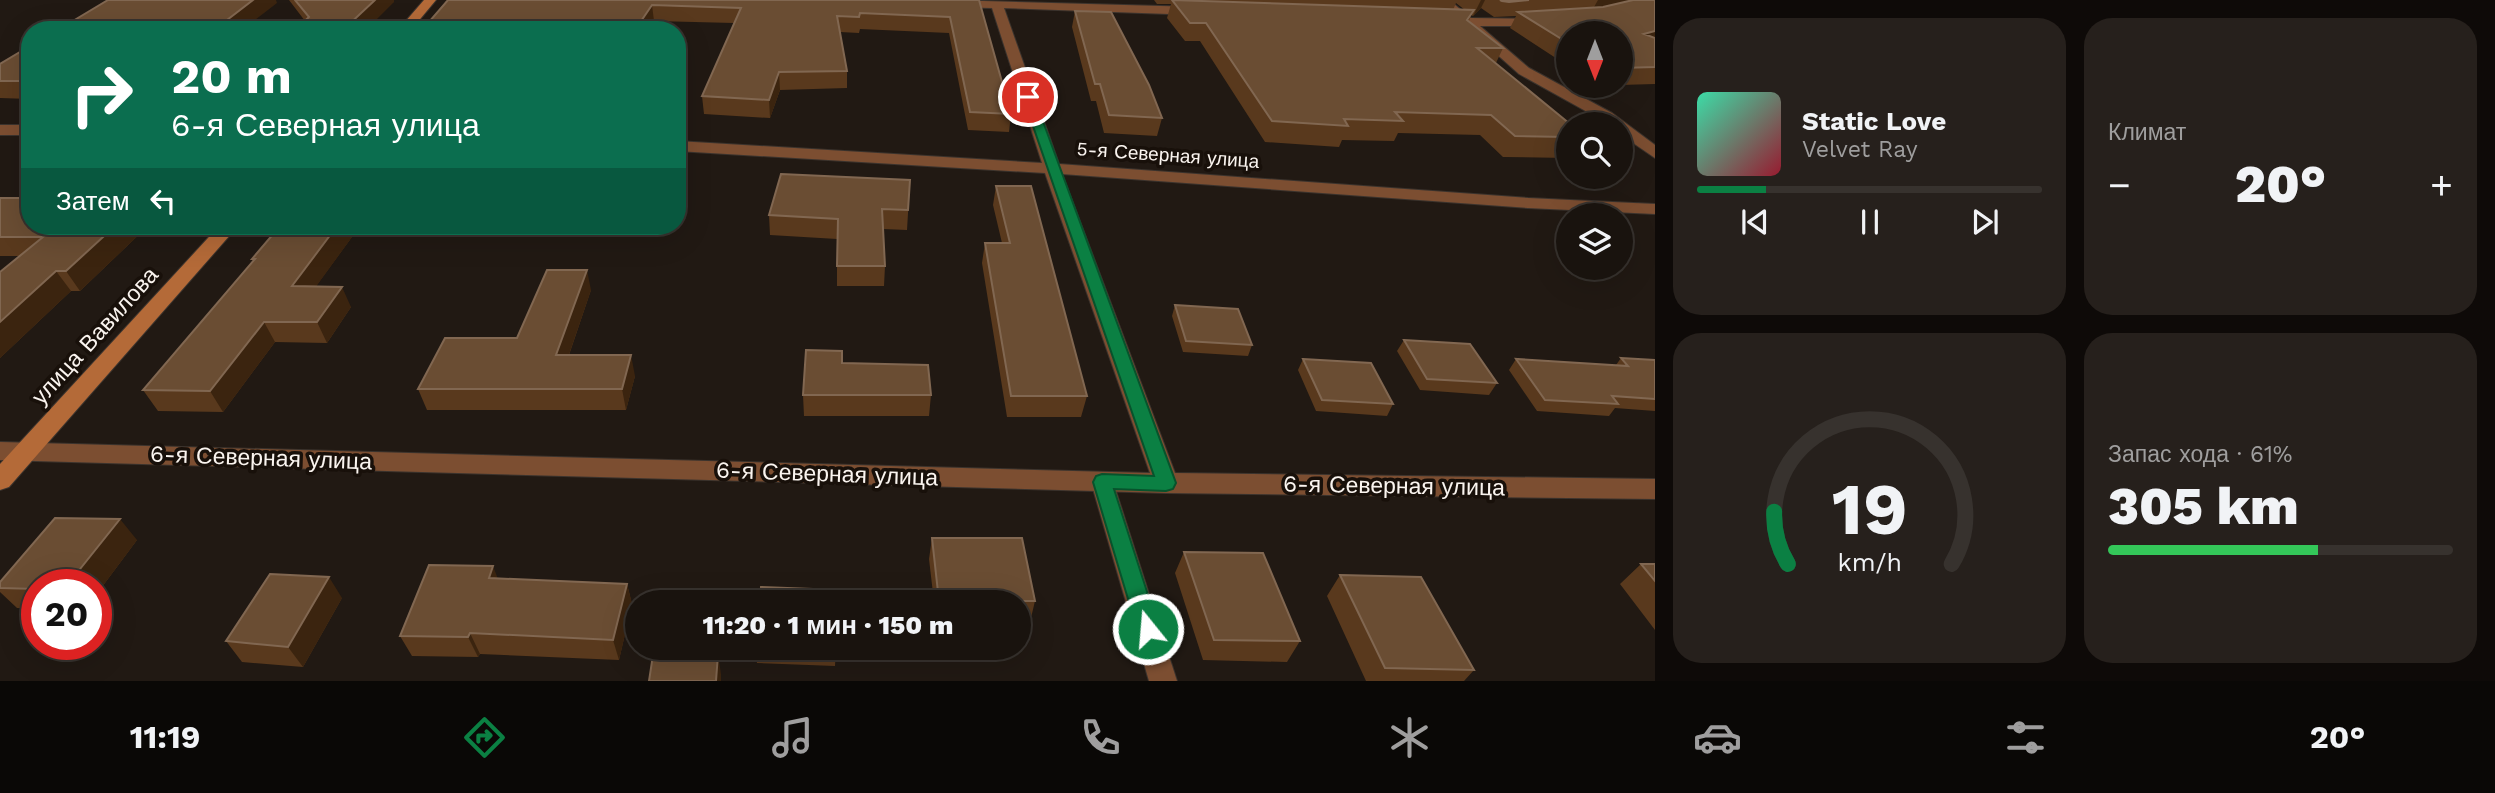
<!DOCTYPE html>
<html lang="ru">
<head>
<meta charset="utf-8">
<style>
  :root { --surface:#19130e; --page:#26201c; --text:#f1f3f6; --muted:#9f9e9e; --line:#37322e; --accent:#0b8043 }
  body { margin:0; font-family:"Work Sans",sans-serif; background:var(--page); color:var(--text); height:100vh; display:flex; flex-direction:column; font-size:26px; white-space:nowrap }
  * { box-sizing:border-box; margin:0 }
  p { font-size:23px; color:var(--muted) }
  .icon { flex:none; width:38px; height:38px; fill:none; stroke:currentColor; stroke-width:2; stroke-linecap:round; stroke-linejoin:round }
  .map { position:relative; flex:1; overflow:hidden }
  .drawer { display:flex; flex-direction:column; gap:18px; padding:18px; background:#0e0a08; width:840px }
  .drawer>* { flex:none }
  .hud { position:absolute; left:21px; top:21px; width:665px; height:214px; border-radius:28px; box-shadow:0 7px 28px #0002,0 0 0 2px var(--line); background:#0b6e4f; color:#fff; overflow:hidden }
  .needle { width:46px; rotate:180deg }
  .buttons { position:absolute; left:1556px; top:21px; display:grid; gap:14px }
  .buttons a { display:grid; place-items:center; width:77px; height:77px; border-radius:50%; background:var(--surface); box-shadow:0 7px 28px #0002,0 0 0 2px var(--line); font-size:35px }
  .speed { position:absolute; left:21px; top:569px; display:flex; gap:14px; font-size:35px; font-weight:700; text-align:center }
  .speed>* { display:grid; place-content:center; width:91px; height:91px; border-radius:50%; background:var(--surface); box-shadow:0 7px 28px #0002,0 0 0 2px var(--line); line-height:1 }
  .speed .limit { border:10px solid #d22; background:#fff; color:#111 }
  .pin { position:absolute; display:grid; place-items:center; width:60px; height:60px; color:#fff; margin:-30px; border:4px solid #fff; border-radius:50%; box-shadow:0 2px 7px #0007 }
  .me { position:absolute; width:77px; margin:-38px; rotate:343deg; stroke-linejoin:round; filter:drop-shadow(0 0 5px #0008) }
  .turn { display:flex; align-items:center; gap:24px; height:147px; padding:0 35px; font-size:32px }
  .turn .icon { width:91px; height:91px; stroke-width:2.5 }
  .turn b { display:block; font-size:49px; line-height:60px }
  .then { display:flex; align-items:center; height:66px; padding:0 35px; background:#0003; gap:14px; font-size:26px }
  .big { font-size:52px; font-weight:800; line-height:1.1 }
  .drawer .tile { flex:1; display:flex; flex-direction:column; justify-content:center; gap:10px; min-width:0; padding:0 24px; border-radius:28px; background:var(--page) }
  .drawer .dial { align-items:center; gap:0 }
  .dial svg { height:182px; overflow:visible; fill:none; stroke:var(--line); stroke-width:7; stroke-linecap:round; text-anchor:middle }
  .dial text { fill:var(--text); stroke:none }
  .song { display:flex; align-items:center; gap:21px }
  .cover { width:84px; height:84px; border-radius:10px; background:linear-gradient(135deg,hsl(160 70% 55%),hsl(350 70% 35%)) }
  .played { height:7px; border-radius:4px; background:linear-gradient(90deg,var(--accent) 20%,var(--line) 20%) }
  .keys { display:flex; justify-content:space-around; direction:ltr }
  .heat { display:flex; justify-content:space-between; align-items:center; font-size:38px; direction:ltr }
  .charge { height:10px; border-radius:5px; background:linear-gradient(90deg,#34c759 61%,var(--line) 0) }
  .drawer .tiles { flex:1; display:grid; gap:18px; grid-template-columns:repeat(2,1fr) }
  .trip { position:absolute; left:625px; top:590px; width:406px; height:70px; border-radius:35px; background:var(--surface); box-shadow:0 7px 28px #0002,0 0 0 2px var(--line); font-weight:800; line-height:70px; text-align:center }
  .menu { display:flex; height:112px; justify-content:space-around; align-items:center; background:#0a0806; color:var(--muted) }
  .menu .icon { width:49px; height:49px }
  .menu .on { color:var(--accent) }
  .menu b { font-size:32px; color:var(--text) }
  main { display:flex; flex:1; min-height:0 }
  .map>svg:first-child { display:block }
  .lines { fill:none; stroke-linecap:round; stroke-linejoin:round }
  .lane-casing { stroke:#3b332d; stroke-width:2 }
  .street-casing { stroke:#3b332d; stroke-width:2 }
  .secondary-casing { stroke:#3b332d; stroke-width:2 }
  .lane { fill:#7c4e31; fill-rule:evenodd }
  .street { fill:#7c4e31; fill-rule:evenodd }
  .secondary { fill:#b46a38; fill-rule:evenodd }
  .wall { fill:#59391d; fill-rule:evenodd }
  .shaded-wall { fill:#3b240f }
  .building { fill:#6a4d33; stroke:#816751; stroke-width:2 }
  .route { fill:#0b8043; stroke:#07532c; stroke-width:2 }
  .labels { text-anchor:middle; dominant-baseline:central; stroke-width:7; stroke-linejoin:round; paint-order:stroke }
  .far-street-label { font-size:19px; fill:#faf4ef; stroke:#18100a }
  .street-label { font-size:23px; fill:#faf4ef; stroke:#18100a }
</style>
</head>
<body>
<main>
<div class="map">
<svg width="1655" height="681" viewBox="0 0 1655 681">
  <rect width="100%" height="100%" fill="#211913"/>
  <g class="lines">
    <!-- lane casing -->
    <g class="lane-casing">
      <path id="lane" d="M 1102,473 L 1110,476 L 1113,482 L 1177,681 L 1149,681 L 1091,482 L 1094,476 Z"/>
    </g>
    <!-- street casing -->
    <g class="street-casing">
      <path id="street" d="M 948,0 L 1197,7 L 1203,11 L 1197,15 L 1004,8 L 1059,164 L 1528,198 L 1655,204 L 1655,214 L 1528,208 L 1062,174 L 1175,473 L 1655,479 L 1655,499 L 1166,493 L 0,460 L 0,442 L 1150,473 L 1045,173 L 677,151 L 677,141 L 1042,163 L 992,8 L 952,7 L 946,3 Z
        M 1436,0 L 1449,0 L 1471,18 L 1543,19 L 1543,25 L 1539,26 L 1480,26 L 1529,68 L 1612,113 L 1655,145 L 1655,158 L 1620,134 L 1620,124 L 1609,124 L 1519,74 L 1464,25 L 1438,22 L 1438,16 L 1454,16 Z
        M 0,125 L 30,125 L 30,135 L 0,135 Z"/>
    </g>
    <!-- secondary casing -->
    <g class="secondary-casing">
      <path id="secondary" d="M 424,0 L 436,0 L 411,30 L 398,30 Z
        M 219,226 L 238,226 L 9,487 L 0,490 L 0,464 Z"/>
    </g>
    <!-- lane -->
    <use href="#lane" class="lane"/>
    <!-- street -->
    <use href="#street" class="street"/>
    <!-- secondary -->
    <use href="#secondary" class="secondary"/>
  </g>
  <!-- wall -->
  <path class="wall" d="M 289,0 L 394,0 L 394,2 L 305,21 Z
    M 448,0 L 979,0 L 1011,114 L 1009,132 L 968,130 L 949,33 L 860,29 L 859,33 L 840,32 L 847,71 L 847,88 L 780,90 L 770,118 L 704,114 L 702,96 L 734,23 L 654,21 Z
    M 1154,0 L 1655,0 L 1655,84 L 1620,85 L 1620,33 L 1568,33 L 1568,66 L 1510,28 L 1516,16 L 1494,17 L 1481,8 L 1473,16 L 1471,15 L 1469,21 L 1503,48 L 1496,63 L 1568,124 L 1568,158 L 1503,157 L 1480,135 L 1398,133 L 1394,141 L 1342,140 L 1339,147 L 1265,142 L 1200,41 L 1185,41 L 1167,18 L 1171,4 L 1157,4 ZM 1456,3 L 1465,10 L 1453,10 Z
    M 1075,11 L 1162,118 L 1157,136 L 1104,133 L 1096,101 L 1091,101 L 1072,27 Z
    M 30,46 L 30,99 L 0,98 L 0,64 Z
    M 910,180 L 907,230 L 883,229 L 885,266 L 884,286 L 837,286 L 837,239 L 770,235 L 769,215 Z
    M 996,186 L 1087,396 L 1081,417 L 1007,417 L 982,263 L 985,243 L 1002,243 L 993,205 Z
    M 0,198 L 148,226 L 80,291 L 71,291 L 0,358 L 0,272 L 19,256 L 0,256 Z
    M 360,226 L 316,286 L 351,307 L 327,343 L 275,342 L 223,412 L 158,411 L 143,390 L 253,261 L 252,259 Z
    M 591,290 L 569,355 L 635,376 L 626,410 L 427,410 L 418,389 L 517,338 Z
    M 1175,305 L 1252,345 L 1248,356 L 1183,352 L 1172,316 Z
    M 1404,340 L 1497,383 L 1489,395 L 1420,390 L 1397,351 Z
    M 1621,358 L 1655,360 L 1655,411 L 1615,408 L 1609,416 L 1537,411 L 1509,370 L 1516,359 L 1616,365 Z
    M 1303,359 L 1393,404 L 1387,416 L 1316,411 L 1298,370 Z
    M 842,363 L 931,395 L 929,416 L 804,416 L 803,395 Z
    M 932,538 L 1035,601 L 1030,622 L 1018,622 L 1018,602 L 934,602 L 929,559 Z
    M 137,540 L 96,595 L 96,584 L 37,584 L 37,609 L 17,608 L 0,592 L 0,582 Z
    M 1184,552 L 1300,641 L 1287,662 L 1203,660 L 1175,573 Z
    M 1641,564 L 1655,564 L 1655,630 L 1620,584 Z
    M 1340,575 L 1474,670 L 1464,681 L 1366,681 L 1327,596 Z
    M 498,578 L 627,584 L 632,604 L 619,660 L 480,654 L 478,657 L 412,656 L 400,636 Z
    M 342,598 L 303,667 L 242,662 L 226,641 Z
    M 755,648 L 836,648 L 835,666 L 757,663 Z"/>
  <!-- shaded-wall -->
  <path class="shaded-wall" d="M 253,0 L 276,0 L 277,3 L 242,30 L 214,30 Z
    M 375,0 L 394,0 L 394,2 L 366,30 L 343,30 Z
    M 1481,0 L 1485,0 L 1481,8 L 1473,16 Z
    M 1598,0 L 1641,0 L 1593,9 Z
    M 652,5 L 654,21 L 648,30 L 635,30 Z
    M 1655,31 L 1655,45 L 1644,34 Z
    M 779,72 L 780,90 L 770,118 L 769,100 Z
    M 115,226 L 148,226 L 80,291 L 66,271 Z
    M 337,226 L 360,226 L 302,306 L 292,286 Z
    M 587,270 L 591,290 L 562,375 L 556,355 Z
    M 56,271 L 71,291 L 0,358 L 0,322 Z
    M 342,287 L 351,307 L 327,343 L 317,322 Z
    M 264,322 L 275,342 L 223,412 L 210,391 Z
    M 631,355 L 635,376 L 626,410 L 622,389 Z
    M 120,519 L 137,540 L 96,595 L 96,584 L 68,584 Z
    M 493,566 L 501,587 L 489,578 Z
    M 329,577 L 342,598 L 303,667 L 288,647 Z
    M 627,584 L 632,604 L 619,660 L 613,640 Z
    M 470,633 L 480,654 L 478,657 L 468,637 Z
    M 718,654 L 721,674 L 721,681 L 716,681 Z"/>
  <!-- building -->
  <path class="building" d="M 108,0 L 253,0 L 214,30 L 58,30 Z
    M 295,0 L 375,0 L 343,30 L 295,30 L 309,17 Z
    M 448,0 L 979,0 L 1011,114 L 970,112 L 950,17 L 860,13 L 859,17 L 837,16 L 847,71 L 779,72 L 769,100 L 702,96 L 741,8 L 652,5 L 635,30 L 422,30 Z
    M 1172,0 L 1474,10 L 1467,20 L 1503,48 L 1477,48 L 1570,124 L 1568,124 L 1568,137 L 1515,136 L 1491,115 L 1395,112 L 1403,121 L 1344,119 L 1348,126 L 1272,121 L 1206,23 L 1190,23 Z
    M 1500,0 L 1529,0 L 1509,2 L 1502,1 Z
    M 1633,0 L 1655,0 L 1655,31 L 1644,34 L 1655,38 L 1655,67 L 1620,68 L 1620,33 L 1568,33 L 1568,43 L 1518,12 L 1603,7 Z
    M 1075,11 L 1111,12 L 1149,85 L 1162,118 L 1109,115 L 1100,84 L 1095,84 Z
    M 30,46 L 30,81 L 0,81 L 0,64 Z
    M 781,174 L 910,180 L 908,210 L 882,209 L 885,266 L 837,266 L 838,219 L 769,215 Z
    M 996,186 L 1031,186 L 1087,396 L 1011,396 L 985,243 L 1010,243 Z
    M 0,198 L 30,198 L 30,226 L 115,226 L 66,271 L 56,271 L 0,322 L 0,272 L 43,237 L 0,237 Z
    M 280,226 L 337,226 L 292,286 L 342,287 L 317,322 L 264,322 L 210,391 L 143,390 L 255,259 L 252,259 Z
    M 547,270 L 587,270 L 556,355 L 631,355 L 622,389 L 418,389 L 445,338 L 517,338 Z
    M 1175,305 L 1238,309 L 1252,345 L 1186,341 Z
    M 1404,340 L 1470,344 L 1497,383 L 1427,379 Z
    M 806,350 L 842,351 L 842,363 L 928,365 L 931,395 L 803,395 Z
    M 1621,358 L 1655,360 L 1655,399 L 1612,396 L 1618,404 L 1545,400 L 1516,359 L 1628,366 Z
    M 1303,359 L 1371,363 L 1393,404 L 1322,400 Z
    M 55,518 L 120,519 L 68,584 L 37,584 L 37,589 L 0,588 L 0,582 Z
    M 932,538 L 1022,538 L 1035,601 L 939,601 Z
    M 1184,552 L 1263,553 L 1300,641 L 1214,640 Z
    M 1641,564 L 1655,564 L 1655,581 Z
    M 429,565 L 493,566 L 489,578 L 627,584 L 613,640 L 470,633 L 468,637 L 400,636 Z
    M 270,574 L 329,577 L 288,647 L 226,641 Z
    M 1340,575 L 1421,577 L 1474,670 L 1385,668 Z
    M 761,587 L 838,590 L 838,602 L 760,602 Z
    M 718,654 L 716,681 L 649,681 L 653,655 Z"/>
  <!-- route -->
  <path class="route" d="M 1024,95 L 1034,97 L 1176,483 L 1173,489 L 1166,491 L 1114,489 L 1159,629 L 1156,636 L 1148,639 L 1140,636 L 1137,629 L 1093,482 L 1096,476 L 1102,474 L 1154,476 L 1023,97 Z"/>
  <g class="labels">
    <!-- far-street labels -->
    <g class="far-street-label">
      <text transform="translate(1168 155) rotate(4)">5-я Северная улица</text>
    </g>
    <!-- street labels -->
    <g class="street-label">
      <text transform="translate(95 336) rotate(-48)">улица Вавилова</text>
      <text transform="translate(261 458) rotate(2)">6-я Северная улица</text>
      <text transform="translate(827 474) rotate(2)">6-я Северная улица</text>
      <text transform="translate(1394 486) rotate(1)">6-я Северная улица</text>
    </g>
  </g>
</svg>
<div class="buttons">
<a><svg class="needle" viewBox="-14 -14 28 28"><path d="M0-13l5 13h-10z" fill="#e53935"/><path d="M0 13l5-13h-10z" fill="#9f9e9e"/></svg></a>
<a><svg class="icon" aria-label="search" viewBox="0 0 24 24"><circle cx="10" cy="10" r="6"/><path d="M15 15l6 6"/></svg></a>
<a><svg class="icon" aria-label="layers" viewBox="0 0 24 24"><path d="M12 4l9 5-9 5-9-5zM3 14l9 5 9-5"/></svg></a>
</div>
<div class="speed"><div class="limit">20</div></div>
<div class="pin" style="left:1028px;top:97px;background:#d93025"><svg class="icon" aria-label="arrive" viewBox="0 0 24 24"><path d="M6 21V4h12l-3 4 3 4H6"/></svg></div>
<svg class="me" style="left:1148px;top:629px" viewBox="-20 -20 40 40"><circle r="17" fill="#0b8043" stroke="#fff" stroke-width="3"/><path d="M0-11L8 9 0 5-8 9z" fill="#fff"/></svg>
<div class="trip">11:20 · 1 мин · 150 m</div>
<div class="hud">
<div class="turn"><svg class="icon" aria-label="right" viewBox="0 0 24 24"><path d="M7 20v-9h11M14 6l5 5-5 5"/></svg><div><b>20 m</b>6-я Северная улица</div></div>
<div class="then">Затем<svg class="icon" aria-label="left" viewBox="0 0 24 24"><path d="M17 20v-9H6M10 6l-5 5 5 5"/></svg></div>
</div>
</div>
<section class="drawer">
<div class="tiles">
<div class="tile">
<div class="song"><i class="cover"></i><div><b>Static Love</b><p>Velvet Ray</p></div></div>
<div class="played"></div>
<div class="keys"><svg class="icon" aria-label="previous" viewBox="0 0 24 24"><path d="M18 5L8 12l10 7zM5 5v14"/></svg><svg class="icon" aria-label="pause" viewBox="0 0 24 24"><path d="M8 5v14M16 5v14"/></svg><svg class="icon" aria-label="next" viewBox="0 0 24 24"><path d="M6 5l10 7-10 7zM19 5v14"/></svg></div>
</div>
<div class="tile"><p>Климат</p>
<div class="heat"><a>−</a><b class="big">20°</b><a>+</a></div>
</div>
<div class="tile dial"><svg viewBox="0 0 100 80">
<path d="M14 69A42 42 0 1 1 86 69"/>
<path d="M14 69A42 42 0 0 1 8 46" stroke="#0b8043"/>
<text x="50" y="56" font-size="32" font-weight="700">19</text>
<text x="50" y="72" font-size="11">km/h</text>
</svg></div>
<div class="tile"><p>Запас хода · 61%</p><b class="big">305 km</b><div class="charge"></div></div>
</div>
</section>
</main>
<nav class="menu">
<b>11:19</b>
<svg class="icon on" aria-label="directions" viewBox="0 0 24 24"><path d="M12 3l9 9-9 9-9-9zM9 14v-3h6M13 9l2 2-2 2"/></svg>
<svg class="icon" aria-label="music" viewBox="0 0 24 24"><path d="M9 18V5l10-2v13"/><circle cx="6" cy="18" r="3"/><circle cx="16" cy="16" r="3"/></svg>
<svg class="icon" aria-label="phone" viewBox="0 0 24 24"><path d="M5 4h4l2 5-3 2q2 4 5 5l2-3 5 2v4C11 20 4 13 5 4z"/></svg>
<svg class="icon" aria-label="climate" viewBox="0 0 24 24"><path d="M12 3v18M4 7l16 10M4 17L20 7"/></svg>
<svg class="icon" aria-label="car" viewBox="0 0 24 24"><path d="M5 17H2v-5l4-1 3-4h7l3 4 3 1v5h-3M9 17h6M6 11h13"/><circle cx="7" cy="17" r="2"/><circle cx="17" cy="17" r="2"/></svg>
<svg class="icon" aria-label="filters" viewBox="0 0 24 24"><path d="M4 7h16M4 17h16"/><circle cx="9" cy="7" r="2"/><circle cx="15" cy="17" r="2"/></svg>
<b>20°</b>
</nav>
</body>
</html>
